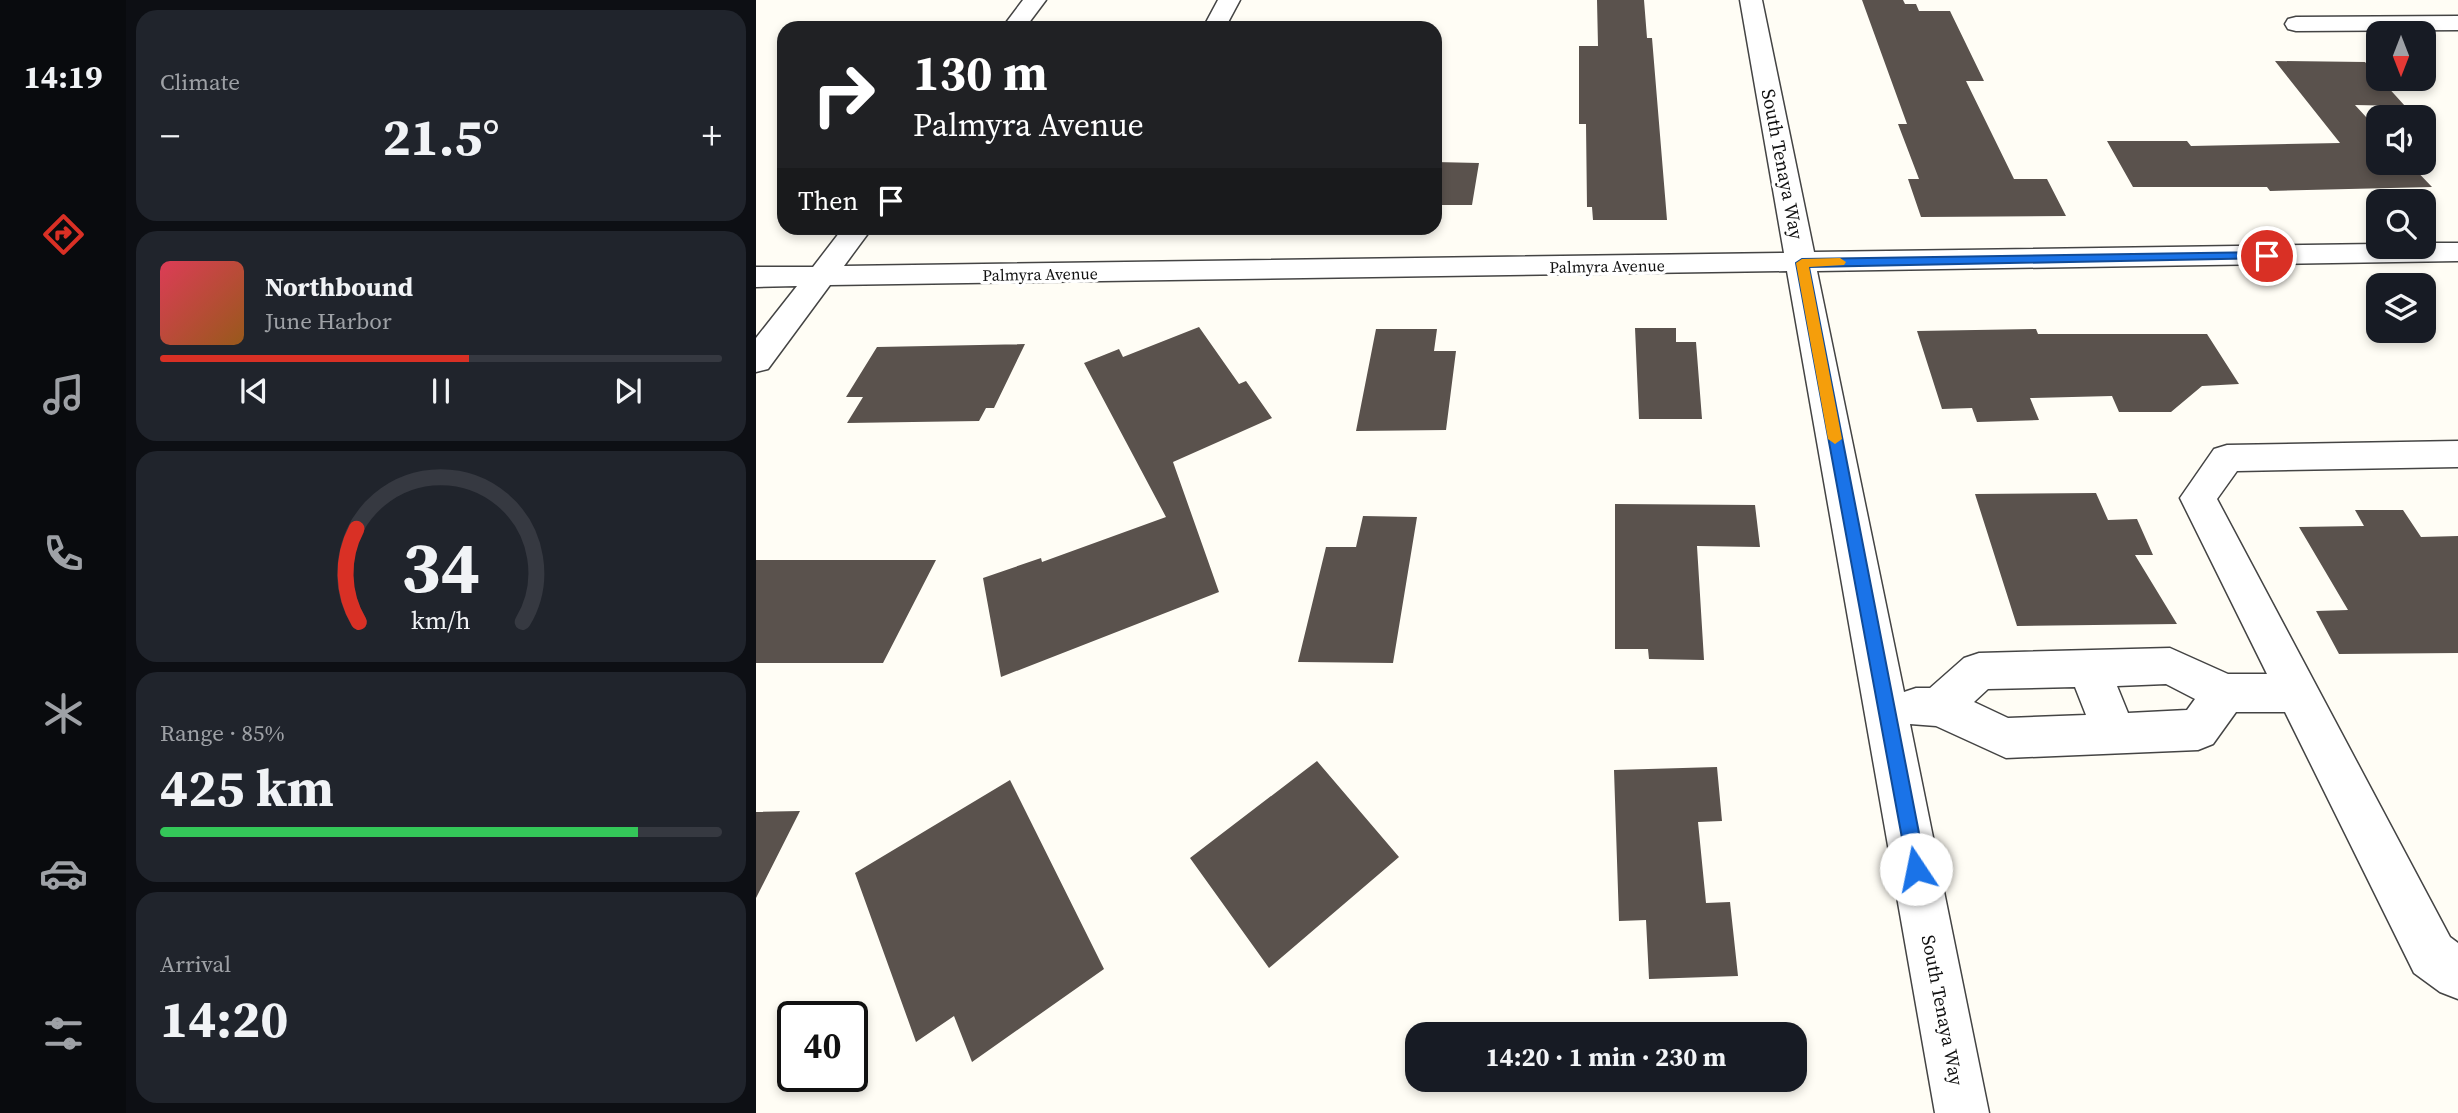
<!DOCTYPE html>
<html lang="en">
<head>
<meta charset="utf-8">
<style>
  :root { --surface:#171b24; --page:#20242c; --text:#f1f3f6; --muted:#9ea1a6; --line:#363941; --accent:#d93025 }
  body { margin:0; font-family:"Source Serif 4",serif; background:var(--page); color:var(--text); height:100vh; display:flex; flex-direction:column; font-size:26px; white-space:nowrap }
  * { box-sizing:border-box; margin:0 }
  p { font-size:23px; color:var(--muted) }
  .icon { flex:none; width:38px; height:38px; fill:none; stroke:currentColor; stroke-width:2; stroke-linecap:round; stroke-linejoin:round }
  .map { position:relative; flex:1; overflow:hidden }
  .side { display:flex; flex-direction:column; gap:10px; padding:10px; background:#0d0f14; width:630px }
  .side>* { flex:none }
  .banner { position:absolute; left:21px; top:21px; width:665px; height:214px; border-radius:21px; box-shadow:0 4px 10px #0003; background:#202124; color:#fff; overflow:hidden }
  .needle { width:46px; rotate:180deg }
  .controls { position:absolute; left:1610px; top:21px; display:grid; gap:14px }
  .controls a { display:grid; place-items:center; width:70px; height:70px; border-radius:14px; background:var(--surface); box-shadow:0 4px 10px #0003; font-size:35px }
  .speed { position:absolute; left:21px; top:1001px; display:flex; gap:14px; font-size:35px; font-weight:700; text-align:center }
  .speed>* { display:grid; place-content:center; width:91px; height:91px; border-radius:50%; background:var(--surface); box-shadow:0 4px 10px #0003; line-height:1 }
  .speed .limit { border:4px solid #111; border-radius:10px; background:#fff; color:#111 }
  .pin { position:absolute; display:grid; place-items:center; width:60px; height:60px; color:#fff; margin:-30px; border:4px solid #fff; border-radius:50%; box-shadow:0 2px 7px #0007 }
  .me { position:absolute; width:77px; margin:-38px; rotate:349deg; stroke-linejoin:round; filter:drop-shadow(0 0 5px #0008) }
  .turn { display:flex; align-items:center; gap:24px; height:147px; padding:0 21px; font-size:32px }
  .turn .icon { width:91px; height:91px; stroke-width:2.5 }
  .turn b { display:block; font-size:49px; line-height:60px }
  .then { display:flex; align-items:center; height:66px; padding:0 21px; background:#0003; gap:14px; font-size:26px }
  .big { font-size:52px; font-weight:700; line-height:1.1 }
  .side .widget { flex:1; display:flex; flex-direction:column; justify-content:center; gap:10px; min-width:0; padding:0 24px; border-radius:21px; background:var(--page) }
  .side .dial { align-items:center; gap:0 }
  .dial svg { height:182px; overflow:visible; fill:none; stroke:var(--line); stroke-width:7; stroke-linecap:round; text-anchor:middle }
  .dial text { fill:var(--text); stroke:none }
  .song { display:flex; align-items:center; gap:21px }
  .cover { width:84px; height:84px; border-radius:10px; background:linear-gradient(135deg,hsl(350 70% 55%),hsl(30 70% 35%)) }
  .played { height:7px; border-radius:4px; background:linear-gradient(90deg,var(--accent) 55%,var(--line) 55%) }
  .keys { display:flex; justify-content:space-around; direction:ltr }
  .heat { display:flex; justify-content:space-between; align-items:center; font-size:38px; direction:ltr }
  .charge { height:10px; border-radius:5px; background:linear-gradient(90deg,#34c759 85%,var(--line) 0) }
  .trip { position:absolute; left:649px; top:1022px; width:402px; height:70px; border-radius:21px; background:var(--surface); box-shadow:0 4px 10px #0003; font-weight:700; line-height:70px; text-align:center }
  main { display:flex; flex:1; min-height:0 }
  .tabs { display:flex; flex-direction:column; width:126px; justify-content:space-around; align-items:center; background:#090b0e; color:var(--muted) }
  .tabs .icon { width:49px; height:49px }
  .tabs .selected { color:var(--accent) }
  .tabs b { font-size:32px; color:var(--text) }
  .map>svg:first-child { display:block }
  .building { fill:#5a524d }
  .lines { fill:none; stroke-linecap:round; stroke-linejoin:round }
  .minor-casing { stroke:#444; stroke-width:3 }
  .minor { fill:#fff; fill-rule:evenodd }
  .route { fill:#1a73e8; stroke:#114b97; stroke-width:2 }
  .slow { fill:#f59e0b }
  .labels { text-anchor:middle; dominant-baseline:central; stroke-width:7; stroke-linejoin:round; paint-order:stroke }
  .far-street-label { font-size:16px; fill:#111; stroke:#fff }
  .street-label { font-size:19px; fill:#111; stroke:#fff }
</style>
</head>
<body>
<main>
<nav class="tabs">
<b>14:19</b>
<svg class="icon selected" aria-label="directions" viewBox="0 0 24 24"><path d="M12 3l9 9-9 9-9-9zM9 14v-3h6M13 9l2 2-2 2"/></svg>
<svg class="icon" aria-label="music" viewBox="0 0 24 24"><path d="M9 18V5l10-2v13"/><circle cx="6" cy="18" r="3"/><circle cx="16" cy="16" r="3"/></svg>
<svg class="icon" aria-label="phone" viewBox="0 0 24 24"><path d="M5 4h4l2 5-3 2q2 4 5 5l2-3 5 2v4C11 20 4 13 5 4z"/></svg>
<svg class="icon" aria-label="climate" viewBox="0 0 24 24"><path d="M12 3v18M4 7l16 10M4 17L20 7"/></svg>
<svg class="icon" aria-label="car" viewBox="0 0 24 24"><path d="M5 17H2v-5l4-1 3-4h7l3 4 3 1v5h-3M9 17h6M6 11h13"/><circle cx="7" cy="17" r="2"/><circle cx="17" cy="17" r="2"/></svg>
<svg class="icon" aria-label="filters" viewBox="0 0 24 24"><path d="M4 7h16M4 17h16"/><circle cx="9" cy="7" r="2"/><circle cx="15" cy="17" r="2"/></svg>
</nav>
<section class="side">
<div class="widget"><p>Climate</p>
<div class="heat"><a>−</a><b class="big">21.5°</b><a>+</a></div>
</div>
<div class="widget">
<div class="song"><i class="cover"></i><div><b>Northbound</b><p>June Harbor</p></div></div>
<div class="played"></div>
<div class="keys"><svg class="icon" aria-label="previous" viewBox="0 0 24 24"><path d="M18 5L8 12l10 7zM5 5v14"/></svg><svg class="icon" aria-label="pause" viewBox="0 0 24 24"><path d="M8 5v14M16 5v14"/></svg><svg class="icon" aria-label="next" viewBox="0 0 24 24"><path d="M6 5l10 7-10 7zM19 5v14"/></svg></div>
</div>
<div class="widget dial"><svg viewBox="0 0 100 80">
<path d="M14 69A42 42 0 1 1 86 69"/>
<path d="M14 69A42 42 0 0 1 13 28" stroke="#d93025"/>
<text x="50" y="56" font-size="32" font-weight="700">34</text>
<text x="50" y="72" font-size="11">km/h</text>
</svg></div>
<div class="widget"><p>Range · 85%</p><b class="big">425 km</b><div class="charge"></div></div>
<div class="widget"><p>Arrival</p><b class="big">14:20</b></div>
</section>
<div class="map">
<svg width="1702" height="1113" viewBox="0 0 1702 1113">
  <rect width="100%" height="100%" fill="#fffdf5"/>
  <!-- building -->
  <path class="building" d="M 841,0 L 888,0 L 891,38 L 896,38 L 911,220 L 837,220 L 836,207 L 831,207 L 830,124 L 823,124 L 823,46 L 842,46 Z
    M 1106,0 L 1147,0 L 1149,4 L 1160,4 L 1163,11 L 1194,11 L 1228,81 L 1210,81 L 1258,179 L 1291,179 L 1310,216 L 1165,217 L 1152,179 L 1163,179 L 1142,124 L 1151,124 Z
    M 1519,61 L 1609,62 L 1649,106 L 1599,105 L 1622,130 L 1622,163 L 1653,163 L 1676,187 L 1514,191 L 1511,187 L 1377,187 L 1351,141 L 1431,141 L 1435,146 L 1584,143 Z
    M 679,162 L 723,163 L 716,205 L 679,205 Z
    M 443,327 L 483,384 L 490,381 L 516,418 L 417,462 L 463,592 L 245,677 L 227,578 L 285,558 L 286,562 L 410,517 L 328,363 L 363,349 L 367,357 Z
    M 879,328 L 920,328 L 920,342 L 940,342 L 946,419 L 883,419 Z
    M 620,329 L 681,329 L 678,351 L 700,351 L 690,430 L 600,431 Z
    M 1280,329 L 1282,334 L 1451,334 L 1483,384 L 1446,386 L 1415,412 L 1363,412 L 1356,396 L 1274,398 L 1283,420 L 1221,422 L 1216,408 L 1186,409 L 1161,331 Z
    M 269,344 L 238,408 L 230,408 L 223,421 L 91,423 L 107,397 L 90,397 L 121,347 Z
    M 1340,493 L 1352,520 L 1381,519 L 1397,555 L 1379,555 L 1421,624 L 1261,626 L 1219,494 Z
    M 859,504 L 999,505 L 1004,547 L 941,546 L 948,660 L 893,659 L 892,649 L 859,649 Z
    M 1599,510 L 1647,510 L 1665,537 L 1702,536 L 1702,653 L 1583,654 L 1560,611 L 1592,610 L 1543,527 L 1608,526 Z
    M 607,516 L 661,517 L 637,663 L 542,662 L 570,547 L 600,547 Z
    M 0,560 L 180,560 L 127,663 L 0,663 Z
    M 561,761 L 643,857 L 513,968 L 434,858 Z
    M 961,767 L 966,821 L 942,822 L 950,903 L 974,902 L 982,976 L 893,979 L 890,920 L 863,921 L 858,770 Z
    M 254,780 L 348,969 L 216,1062 L 198,1016 L 160,1042 L 99,873 Z
    M 44,811 L 0,898 L 0,812 Z"/>
  <g class="lines">
    <!-- minor casing -->
    <g class="minor-casing">
      <path id="minor" d="M 267,0 L 290,0 L 269,28 L 246,28 Z
        M 462,0 L 484,0 L 469,28 L 447,28 Z
        M 984,0 L 1006,0 L 1058,252 L 1622,244 L 1622,247 L 1668,247 L 1668,243 L 1702,243 L 1702,261 L 1061,271 L 1148,692 L 1160,688 L 1174,688 L 1208,658 L 1223,653 L 1414,648 L 1472,674 L 1511,674 L 1424,498 L 1458,449 L 1471,445 L 1702,441 L 1702,467 L 1481,471 L 1461,499 L 1694,937 L 1702,943 L 1702,999 L 1684,992 L 1658,973 L 1529,712 L 1480,712 L 1457,744 L 1442,750 L 1250,758 L 1180,726 L 1154,724 L 1233,1113 L 1179,1113 L 1031,271 L 74,285 L 12,369 L 0,372 L 0,338 L 41,286 L 0,287 L 0,267 L 57,267 L 87,228 L 116,228 L 88,266 L 1028,253 ZM 1410,684 L 1439,699 L 1431,710 L 1372,713 L 1361,686 ZM 1319,687 L 1330,715 L 1252,718 L 1218,702 L 1232,689 Z
        M 1702,16 L 1702,30 L 1540,31 L 1532,29 L 1529,24 L 1532,19 L 1540,17 Z"/>
    </g>
    <!-- minor -->
    <use href="#minor" class="minor"/>
  </g>
  <!-- route -->
  <path class="route" d="M 1511,252 L 1517,256 L 1515,258 L 1053,267 L 1170,869 L 1167,876 L 1160,879 L 1153,876 L 1040,263 L 1046,259 Z"/>
  <!-- slow -->
  <path class="slow" d="M 1084,258 L 1090,262 L 1088,265 L 1053,267 L 1086,439 L 1079,444 L 1072,439 L 1040,263 L 1046,259 Z"/>
  <g class="labels">
    <!-- far-street labels -->
    <g class="far-street-label">
      <text transform="translate(851 266) rotate(-1)">Palmyra Avenue</text>
      <text transform="translate(284 274) rotate(-1)">Palmyra Avenue</text>
    </g>
    <!-- street labels -->
    <g class="street-label">
      <text transform="translate(1027 164) rotate(79)">South Tenaya Way</text>
      <text transform="translate(1187 1010) rotate(79)">South Tenaya Way</text>
    </g>
  </g>
</svg>
<div class="controls">
<a><svg class="needle" viewBox="-14 -14 28 28"><path d="M0-13l5 13h-10z" fill="#e53935"/><path d="M0 13l5-13h-10z" fill="#9ea1a6"/></svg></a>
<a><svg class="icon" aria-label="sound" viewBox="0 0 24 24"><path d="M4 9h4l5-4v14l-5-4H4zM17 9q2 3 0 6"/></svg></a>
<a><svg class="icon" aria-label="search" viewBox="0 0 24 24"><circle cx="10" cy="10" r="6"/><path d="M15 15l6 6"/></svg></a>
<a><svg class="icon" aria-label="layers" viewBox="0 0 24 24"><path d="M12 4l9 5-9 5-9-5zM3 14l9 5 9-5"/></svg></a>
</div>
<div class="speed"><div class="limit">40</div></div>
<div class="pin" style="left:1511px;top:256px;background:#d93025"><svg class="icon" aria-label="arrive" viewBox="0 0 24 24"><path d="M6 21V4h12l-3 4 3 4H6"/></svg></div>
<svg class="me" style="left:1160px;top:869px" viewBox="-20 -20 40 40"><circle r="19" fill="#fff"/><path d="M0-13L10 11 0 6-10 11z" fill="#1a73e8"/></svg>
<div class="trip">14:20 · 1 min · 230 m</div>
<div class="banner">
<div class="turn"><svg class="icon" aria-label="right" viewBox="0 0 24 24"><path d="M7 20v-9h11M14 6l5 5-5 5"/></svg><div><b>130 m</b>Palmyra Avenue</div></div>
<div class="then">Then<svg class="icon" aria-label="arrive" viewBox="0 0 24 24"><path d="M6 21V4h12l-3 4 3 4H6"/></svg></div>
</div>
</div>
</main>
</body>
</html>
